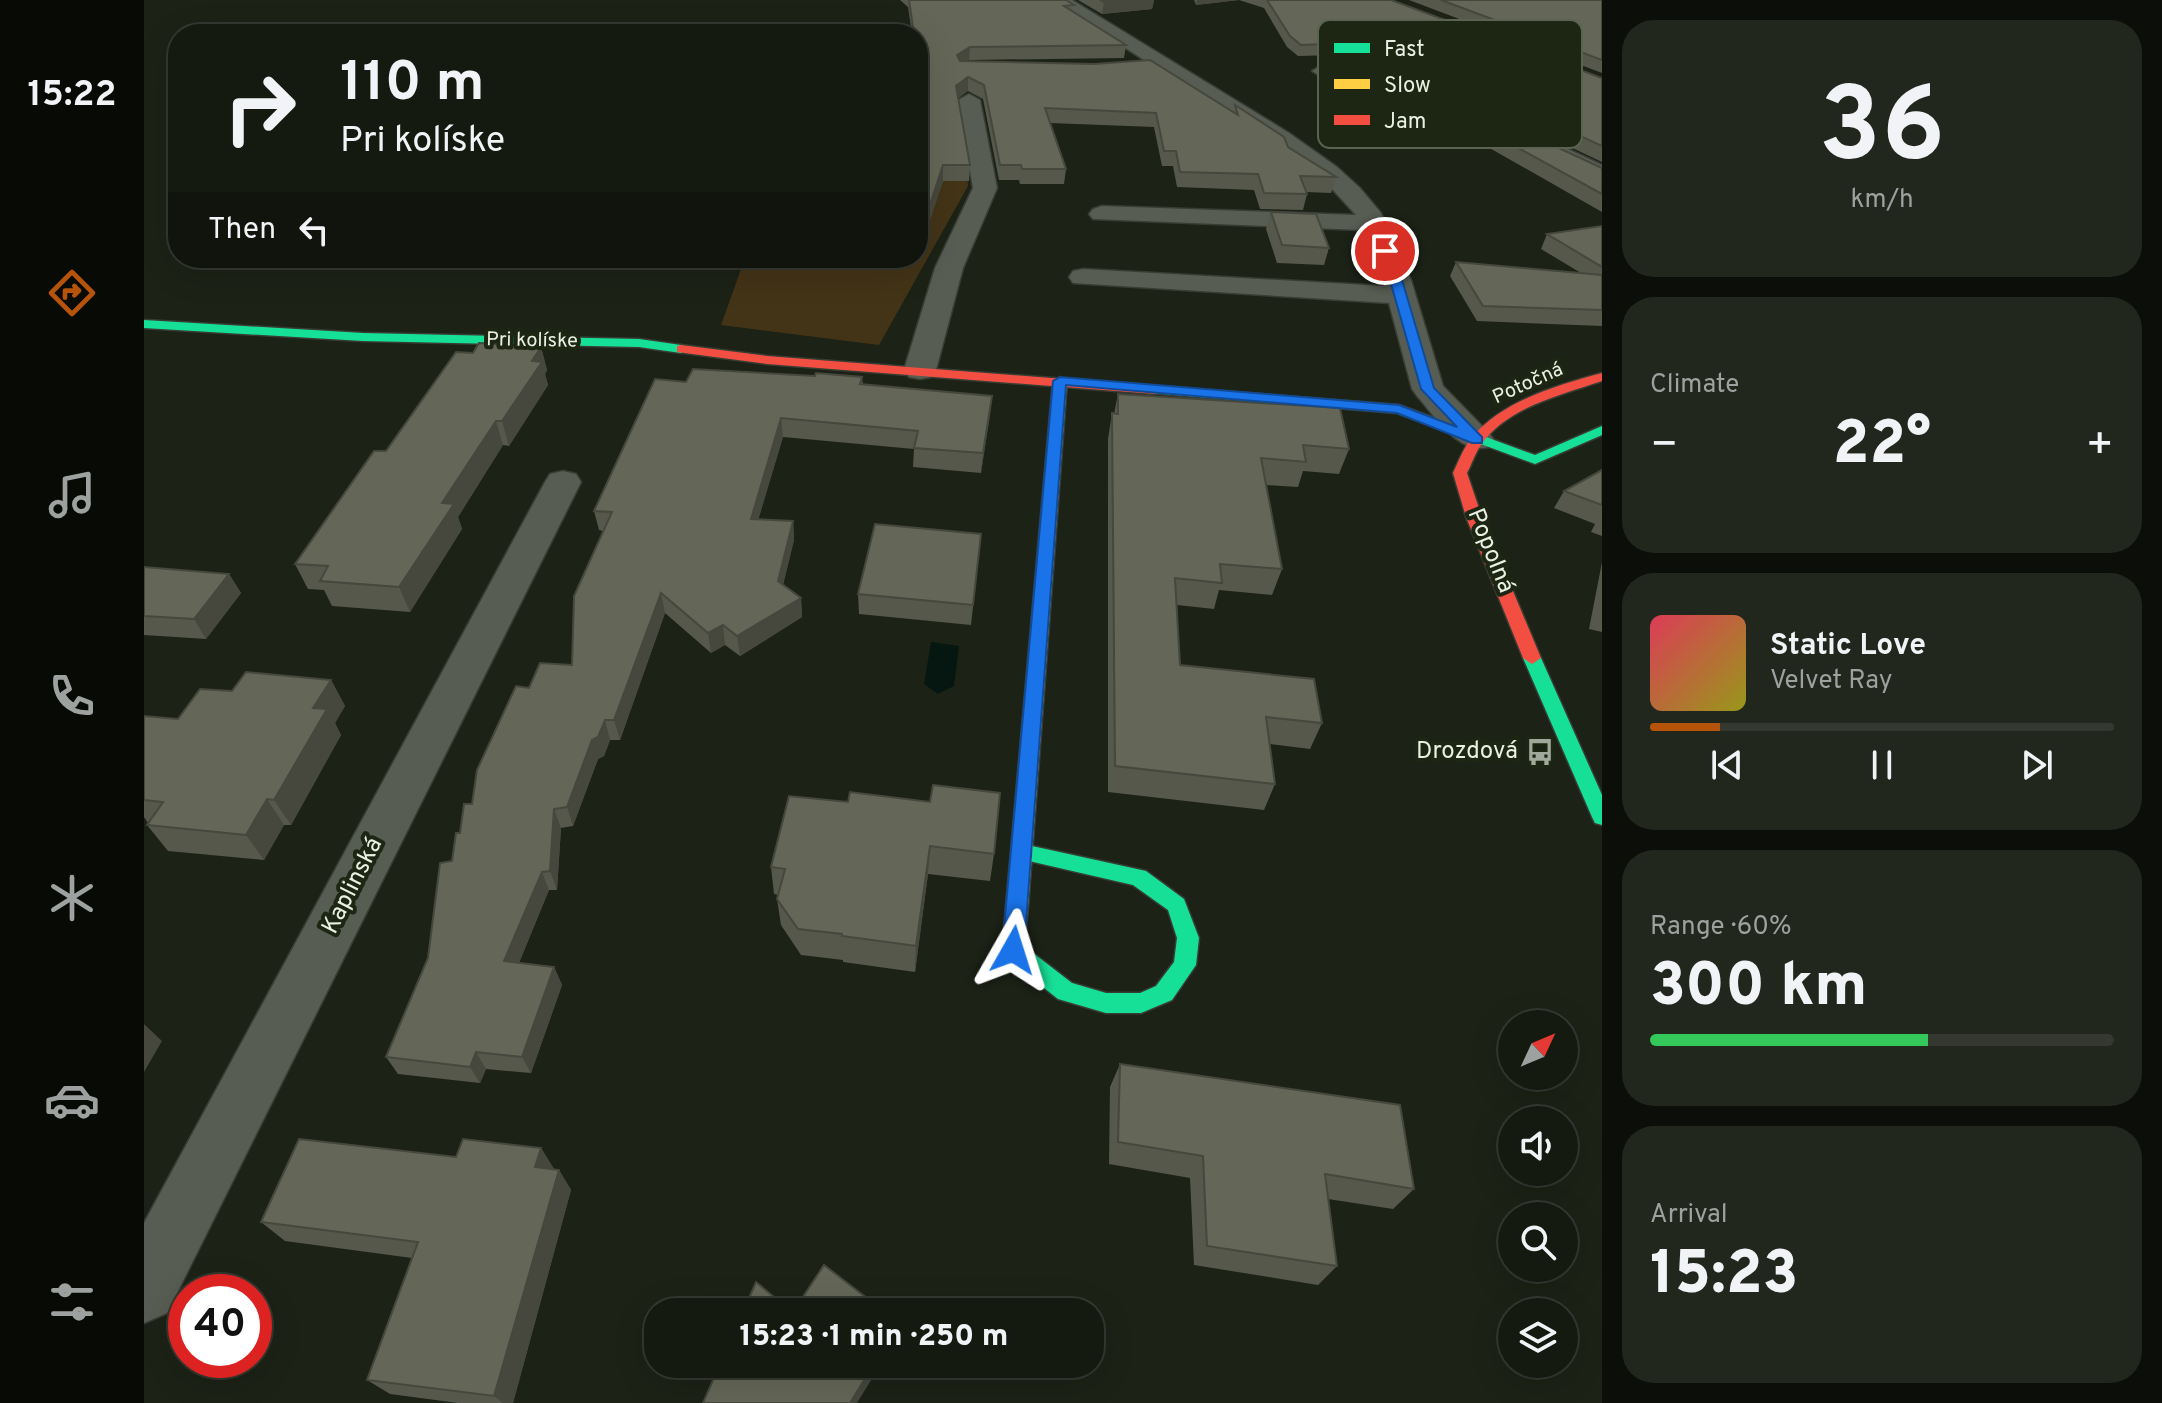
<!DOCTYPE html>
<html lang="en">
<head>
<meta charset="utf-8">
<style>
  :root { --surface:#151a10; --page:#22271e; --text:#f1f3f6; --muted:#9da19f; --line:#343830; --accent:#b45309 }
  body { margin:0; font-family:Overpass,sans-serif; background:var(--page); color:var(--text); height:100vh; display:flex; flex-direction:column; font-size:30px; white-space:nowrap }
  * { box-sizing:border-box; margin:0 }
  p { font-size:26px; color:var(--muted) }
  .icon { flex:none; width:44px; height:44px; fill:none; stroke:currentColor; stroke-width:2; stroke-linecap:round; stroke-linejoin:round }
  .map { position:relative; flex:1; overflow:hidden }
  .panel { display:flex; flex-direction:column; gap:20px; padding:20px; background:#0c0e09; width:560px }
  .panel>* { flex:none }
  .hud { position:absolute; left:24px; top:24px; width:760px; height:244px; border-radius:32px; box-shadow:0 8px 32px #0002,0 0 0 2px var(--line); background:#151a10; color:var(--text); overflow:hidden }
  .needle { width:52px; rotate:46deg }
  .tools { position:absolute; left:1354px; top:1010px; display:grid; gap:16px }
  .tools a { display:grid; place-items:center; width:80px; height:80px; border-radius:50%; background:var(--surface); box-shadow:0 8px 32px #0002,0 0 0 2px var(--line); font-size:40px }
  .speed { position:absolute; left:24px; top:1274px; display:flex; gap:16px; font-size:40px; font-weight:700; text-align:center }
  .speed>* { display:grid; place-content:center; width:104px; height:104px; border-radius:50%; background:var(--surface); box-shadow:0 8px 32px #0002,0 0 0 2px var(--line); line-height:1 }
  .speed .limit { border:12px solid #d22; background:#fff; color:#111 }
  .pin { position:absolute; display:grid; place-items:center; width:68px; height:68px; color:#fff; margin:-34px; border:4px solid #fff; border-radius:50%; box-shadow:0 2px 8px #0007 }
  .me { position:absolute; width:88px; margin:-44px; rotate:6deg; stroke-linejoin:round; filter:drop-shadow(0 0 6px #0008) }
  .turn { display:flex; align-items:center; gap:28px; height:168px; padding:0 40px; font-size:36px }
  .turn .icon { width:104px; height:104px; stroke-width:2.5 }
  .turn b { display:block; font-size:56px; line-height:68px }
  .then { display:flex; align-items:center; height:76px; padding:0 40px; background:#0003; gap:16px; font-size:30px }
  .big { font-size:60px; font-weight:800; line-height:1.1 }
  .panel .widget { flex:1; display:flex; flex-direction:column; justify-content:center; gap:12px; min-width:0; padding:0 28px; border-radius:32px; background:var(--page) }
  .panel .dial { align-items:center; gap:0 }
  .dial b { font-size:104px; line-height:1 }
  .song { display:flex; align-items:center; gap:24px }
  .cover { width:96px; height:96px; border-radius:12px; background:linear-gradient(135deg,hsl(350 70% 55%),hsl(60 70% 35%)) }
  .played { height:8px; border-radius:4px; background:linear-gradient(90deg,var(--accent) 15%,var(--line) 15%) }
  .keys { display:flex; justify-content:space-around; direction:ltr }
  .heat { display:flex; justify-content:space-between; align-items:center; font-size:44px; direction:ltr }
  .charge { height:12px; border-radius:6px; background:linear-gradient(90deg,#34c759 60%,var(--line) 0) }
  .trip { position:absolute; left:500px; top:1298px; width:460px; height:80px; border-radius:32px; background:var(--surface); box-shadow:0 8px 32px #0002,0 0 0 2px var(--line); font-weight:800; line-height:80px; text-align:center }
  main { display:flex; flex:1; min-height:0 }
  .tabs { display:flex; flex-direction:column; width:144px; justify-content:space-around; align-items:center; background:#080a06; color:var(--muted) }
  .tabs .icon { width:56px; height:56px }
  .tabs .active { color:var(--accent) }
  .tabs b { font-size:36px; color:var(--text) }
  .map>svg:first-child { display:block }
  .green { fill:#433417 }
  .water { fill:#061611 }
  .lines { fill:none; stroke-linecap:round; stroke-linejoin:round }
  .street-casing { stroke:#383d34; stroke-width:3 }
  .fast-casing { stroke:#383d34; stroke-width:3 }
  .slow-casing { stroke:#383d34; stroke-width:3 }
  .jam-casing { stroke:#383d34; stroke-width:3 }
  .street { fill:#585d53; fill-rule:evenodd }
  .fast { fill:#16e098; fill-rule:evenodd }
  .slow { fill:#ffcf43; fill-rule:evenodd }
  .jam { fill:#f24e42; fill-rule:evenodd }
  .wall { fill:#56584b }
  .shaded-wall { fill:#46473d }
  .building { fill:#646657; stroke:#46473d; stroke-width:2 }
  .route { fill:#1a73e8; stroke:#114b97; stroke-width:2 }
  .labels { text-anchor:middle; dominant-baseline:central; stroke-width:8; stroke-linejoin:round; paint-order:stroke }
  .far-street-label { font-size:20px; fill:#eaf1e4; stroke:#1c2612 }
  .street-label { font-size:24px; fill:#eaf1e4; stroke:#1c2612 }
  .poi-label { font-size:24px; fill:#eaf1e4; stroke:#1c2612; text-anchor:end }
  .key { fill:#1c2612; stroke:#5a6351; stroke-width:2 }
  .key-label { font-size:22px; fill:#eaf1e4 }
</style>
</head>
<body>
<main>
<nav class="tabs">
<b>15:22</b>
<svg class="icon active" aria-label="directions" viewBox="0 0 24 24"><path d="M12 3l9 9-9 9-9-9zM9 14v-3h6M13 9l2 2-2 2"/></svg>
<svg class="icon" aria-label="music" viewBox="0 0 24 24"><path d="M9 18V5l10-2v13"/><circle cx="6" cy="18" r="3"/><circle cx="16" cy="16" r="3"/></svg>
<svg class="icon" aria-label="phone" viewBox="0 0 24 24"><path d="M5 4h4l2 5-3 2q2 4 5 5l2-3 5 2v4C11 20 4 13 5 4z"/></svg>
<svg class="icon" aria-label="climate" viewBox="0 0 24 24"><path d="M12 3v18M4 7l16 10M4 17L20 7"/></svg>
<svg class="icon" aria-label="car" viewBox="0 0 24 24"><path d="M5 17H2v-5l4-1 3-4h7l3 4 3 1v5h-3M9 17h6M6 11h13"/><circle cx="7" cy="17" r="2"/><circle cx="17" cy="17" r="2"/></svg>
<svg class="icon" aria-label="filters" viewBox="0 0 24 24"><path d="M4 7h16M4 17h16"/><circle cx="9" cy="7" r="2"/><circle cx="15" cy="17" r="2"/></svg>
</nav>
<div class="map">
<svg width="1458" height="1403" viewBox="0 0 1458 1403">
  <rect width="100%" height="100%" fill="#1c2216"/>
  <!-- green -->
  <path class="green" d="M 774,87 L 816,88 L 824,186 L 735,345 L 577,325 L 601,258 L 774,258 Z"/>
  <!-- water -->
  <path class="water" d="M 787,642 L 815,646 L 810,686 L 794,694 L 780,684 Z"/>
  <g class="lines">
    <!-- street casing -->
    <g class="street-casing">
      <path id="street" d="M 907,0 L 928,0 L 1145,133 L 1193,167 L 1216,188 L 1237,213 L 1267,280 L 1299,386 L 1345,433 L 1350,440 L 1345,447 C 1314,455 1292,417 1273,396 L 1268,389 L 1245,303 L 929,283 L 925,277 L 929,271 L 939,269 L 1240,286 L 1218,230 L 949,219 L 945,214 L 949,209 L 958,206 L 1212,215 L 1177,177 L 1129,143 Z
        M 1230,58 L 1458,165 L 1458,181 L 1227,70 L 1178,77 L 1168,71 L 1178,65 Z
        M 825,94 L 836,100 L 853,188 L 819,268 L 792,370 L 787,377 L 776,379 L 765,377 L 760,370 L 791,268 L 829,188 L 814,100 Z
        M 419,471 L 432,474 L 437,482 L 23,1313 L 0,1323 L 0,1223 L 401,482 L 406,474 Z"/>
    </g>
    <!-- fast casing -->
    <g class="fast-casing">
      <path id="fast" d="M 0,320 L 219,333 L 495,339 L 537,345 L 543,349 L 537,353 L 495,347 L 219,341 L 0,328 Z
        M 1011,386 L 1255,405 L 1391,455 L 1458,426 L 1458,435 L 1391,464 L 1253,413 L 1006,393 L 1006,387 Z
        M 1388,652 L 1397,658 L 1458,795 L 1458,825 L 1451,823 L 1448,817 L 1379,658 Z
        M 879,844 L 1002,871 L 1040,899 L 1055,938 L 1052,965 L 1028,1000 L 997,1013 L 962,1013 L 914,999 L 861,957 L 858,950 L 862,907 L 866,901 L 873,898 L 880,901 L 884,907 L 880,946 L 928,983 L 962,993 L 996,993 L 1012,986 L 1030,962 L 1033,938 L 1024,910 L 989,885 L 872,858 L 869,852 L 872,846 Z"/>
    </g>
    <!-- slow casing -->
    <g class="slow-casing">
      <path id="slow" d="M 916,377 L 923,381 L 884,907 L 880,913 L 873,916 L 866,913 L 862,907 L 909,381 Z"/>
    </g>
    <!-- jam casing -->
    <g class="jam-casing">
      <path id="jam" d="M 537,345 L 623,356 L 1011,386 L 1018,390 L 1011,394 L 623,364 L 533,352 L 533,346 Z
        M 1458,373 L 1458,381 C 1417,395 1363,407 1337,445 C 1331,453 1328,464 1323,473 L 1338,517 L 1397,658 L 1388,664 L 1379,658 L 1322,517 L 1309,473 C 1315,460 1320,446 1330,435 C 1361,400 1414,385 1458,373 Z"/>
    </g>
    <!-- street -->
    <use href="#street" class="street"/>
    <!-- fast -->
    <use href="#fast" class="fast"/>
    <!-- slow -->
    <use href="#slow" class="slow"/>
    <!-- jam -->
    <use href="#jam" class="jam"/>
  </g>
  <!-- wall -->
  <path class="wall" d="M 756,0 L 922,0 L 929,11 L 982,45 L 980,58 L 825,60 L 823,61 L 1089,112 L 1091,105 L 1144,147 L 1192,177 L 1187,193 L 1162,192 L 1163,194 L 1159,210 L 1116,209 L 1110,190 L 1033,187 L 1029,166 L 1018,166 L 1010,127 L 906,123 L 922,169 L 920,184 L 876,184 L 875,180 L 855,180 L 839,99 L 824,91 L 814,98 L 826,165 L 825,181 L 799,181 L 774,255 L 774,34 L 768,34 L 764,7 Z
    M 934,0 L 1010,0 L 1008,9 L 958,14 Z
    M 1050,0 L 1247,0 L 1458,78 L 1458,162 L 1230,54 L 1154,56 L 1143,47 L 1120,8 L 1095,0 L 1052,5 Z
    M 1265,0 L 1458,0 L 1458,73 Z
    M 1242,64 L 1303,92 L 1298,107 L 1280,109 L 1247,108 L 1238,79 Z
    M 1307,98 L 1458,168 L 1458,212 L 1342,146 L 1317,143 L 1303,110 Z
    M 1127,212 L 1185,248 L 1180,265 L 1133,263 L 1122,229 Z
    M 1458,226 L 1458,326 L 1333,321 L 1306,276 L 1312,262 L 1437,273 L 1397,249 L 1403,234 Z
    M 397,347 L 403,370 L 401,374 L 404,385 L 365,446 L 359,445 L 314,517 L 318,529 L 266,612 L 188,606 L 180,590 L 164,589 L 151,564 L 329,353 Z
    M 671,376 L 718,377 L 719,385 L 848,396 L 837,473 L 769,467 L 770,449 L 639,437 L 614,519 L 649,521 L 650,540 L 639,585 L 657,598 L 658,617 L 596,656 L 581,645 L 567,653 L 521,613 L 476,740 L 466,740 L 460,756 L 454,759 L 429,826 L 417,828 L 413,890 L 405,890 L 375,963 L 410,967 L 418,985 L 387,1073 L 342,1069 L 336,1083 L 254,1074 L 242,1057 L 284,958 L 316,833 L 385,688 L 428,665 L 459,531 L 455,530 L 450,511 L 542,382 Z
    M 974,394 L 1205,449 L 1195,474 L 1159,471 L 1154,487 L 1122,485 L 1138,569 L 1128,595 L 1075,590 L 1070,609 L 1033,605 L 1036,665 L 1178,723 L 1166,749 L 1126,744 L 1131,784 L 1120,810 L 964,792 L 964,439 L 968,413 L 970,414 Z
    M 1458,470 L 1458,536 L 1447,532 L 1451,524 L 1410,508 L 1420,491 Z
    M 837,534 L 827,625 L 715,614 L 714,594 Z
    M 1458,562 L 1458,632 L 1445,629 Z
    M 0,567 L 85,574 L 97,593 L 62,639 L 0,635 Z
    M 187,680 L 201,706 L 191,723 L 197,735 L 147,825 L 140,825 L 120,860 L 24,851 L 3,825 L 4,823 L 0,817 L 0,716 L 34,719 L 88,691 Z
    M 704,802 L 850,854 L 846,881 L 784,874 L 771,972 L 699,962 L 699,960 L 657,955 L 637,925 L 633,899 L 634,895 L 630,894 L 627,867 Z
    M 976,1064 L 1270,1189 L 1249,1209 L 1184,1199 L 1193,1266 L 1174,1285 L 1050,1265 L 1046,1178 L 965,1164 L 966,1087 Z
    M 397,1148 L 410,1169 L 415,1170 L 427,1190 L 369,1403 L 314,1403 L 246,1394 L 223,1380 L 268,1258 L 141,1241 L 117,1222 L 312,1157 Z"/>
  <!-- shaded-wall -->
  <path class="shaded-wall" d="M 978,0 L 1010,0 L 1008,9 L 958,14 L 960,2 Z
    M 1053,0 L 1095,0 L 1052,5 Z
    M 826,47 L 825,60 L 812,68 L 813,55 Z
    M 824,77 L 824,91 L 811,100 L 812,86 Z
    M 799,165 L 799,181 L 774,255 L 774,241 Z
    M 397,347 L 403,370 L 401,374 L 404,385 L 365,446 L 358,421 L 388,361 Z
    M 848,396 L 846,415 L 837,473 L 839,453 Z
    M 637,418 L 639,437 L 609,538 L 607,519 Z
    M 352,421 L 359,445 L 314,517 L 318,529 L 266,612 L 255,587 L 298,503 Z
    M 649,521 L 650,540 L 635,600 L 634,581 Z
    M 85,574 L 97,593 L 62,639 L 50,619 Z
    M 517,593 L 521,613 L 476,740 L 470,720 Z
    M 657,598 L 658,617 L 596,656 L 593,636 Z
    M 579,625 L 581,645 L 567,653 L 564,633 Z
    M 187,680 L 201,706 L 191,723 L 197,735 L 147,825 L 130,800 L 169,708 Z
    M 461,720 L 466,740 L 460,756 L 454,759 L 429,826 L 423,807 L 448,740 Z
    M 123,799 L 140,825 L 120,860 L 102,835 Z
    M 410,809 L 417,828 L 413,890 L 406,871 Z
    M 786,846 L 784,874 L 771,972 L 772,946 Z
    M 398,872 L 405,890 L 368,979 L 360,961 Z
    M 410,967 L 418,985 L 387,1073 L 378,1057 Z
    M 0,1024 L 18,1041 L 0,1072 Z
    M 332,1052 L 342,1069 L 336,1083 L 326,1067 Z
    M 397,1148 L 410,1169 L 391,1167 Z
    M 415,1170 L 427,1190 L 369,1403 L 359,1403 L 350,1396 Z
    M 730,1364 L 737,1364 L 713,1403 L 706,1403 Z"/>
  <!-- building -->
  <path class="building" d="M 765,0 L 922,0 L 930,5 L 920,6 L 982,45 L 826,47 L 813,55 L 816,61 L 950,64 L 1006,60 L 1094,115 L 1091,105 L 1131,131 L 1140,137 L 1144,147 L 1192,177 L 1156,176 L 1163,194 L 1120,193 L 1114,174 L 1036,172 L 1032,151 L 1020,151 L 1012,113 L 901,108 L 922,169 L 878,169 L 877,165 L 856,165 L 840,85 L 824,77 L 812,86 L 826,165 L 799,165 L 774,241 L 774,76 L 777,76 L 774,56 L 774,34 L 770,34 Z
    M 956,0 L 978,0 L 960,2 Z
    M 1123,0 L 1247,0 L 1458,78 L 1458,146 L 1234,42 L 1157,45 L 1146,36 Z
    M 1297,0 L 1458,0 L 1458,60 Z
    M 1307,98 L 1458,168 L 1458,194 L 1347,133 L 1321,130 Z
    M 1127,212 L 1172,214 L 1185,248 L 1138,245 Z
    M 1458,226 L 1458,267 L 1403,234 Z
    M 1312,262 L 1458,275 L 1458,310 L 1339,306 Z
    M 335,343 L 397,347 L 388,361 L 398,362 L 358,421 L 352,421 L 298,503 L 310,504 L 255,587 L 176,581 L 184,566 L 151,564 L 230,451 L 242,451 L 312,352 L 329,353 Z
    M 549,369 L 671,376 L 672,373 L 718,377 L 716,384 L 848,396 L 839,453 L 770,448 L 774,431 L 637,418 L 607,519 L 649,521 L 634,581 L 657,598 L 593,636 L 579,625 L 564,633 L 517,593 L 470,720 L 461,720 L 454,737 L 448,740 L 423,807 L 410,809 L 406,871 L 398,872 L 360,961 L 410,967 L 378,1057 L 332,1052 L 326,1067 L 242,1057 L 284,958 L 296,863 L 308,861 L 312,833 L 316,833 L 320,804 L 328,804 L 333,770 L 372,686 L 385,688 L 396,663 L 428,665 L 430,596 L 468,512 L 450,511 L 511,379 L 542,382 Z
    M 974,394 L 1196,408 L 1205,449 L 1159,445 L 1162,462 L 1117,458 L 1138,569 L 1076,564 L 1078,583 L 1031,578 L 1036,665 L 1170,679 L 1178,723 L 1122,717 L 1131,784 L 971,766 L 968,413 L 974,414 Z
    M 1458,470 L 1458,505 L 1420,491 Z
    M 731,524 L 837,534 L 829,605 L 714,594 Z
    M 0,567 L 85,574 L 50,619 L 0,616 Z
    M 102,672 L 187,680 L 169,708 L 183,709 L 130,800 L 123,799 L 102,835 L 3,825 L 19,802 L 0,800 L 0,716 L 34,719 L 56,689 L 88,691 Z
    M 789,785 L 856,793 L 850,854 L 786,846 L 772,946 L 698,936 L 698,934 L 654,929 L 633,899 L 641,869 L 627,867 L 645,796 L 704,802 L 706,792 L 786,802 Z
    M 976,1064 L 1256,1105 L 1270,1189 L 1181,1174 L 1193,1266 L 1063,1246 L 1059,1156 L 974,1142 Z
    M 155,1139 L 312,1157 L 319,1139 L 397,1148 L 391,1167 L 415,1170 L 350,1396 L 223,1380 L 274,1242 L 117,1222 Z
    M 680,1265 L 741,1312 L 649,1312 Z
    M 612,1282 L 648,1312 L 599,1312 Z
    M 576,1364 L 730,1364 L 706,1403 L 559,1403 Z"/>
  <!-- route -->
  <path class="route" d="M 1237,249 L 1245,249 L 1258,280 L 1290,388 L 1338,437 L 1338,443 L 1328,443 L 1253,413 L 922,385 L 880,950 L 877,957 L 869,960 L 861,957 L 858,950 L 909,381 L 916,377 L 1255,405 L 1313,427 L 1277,389 Z"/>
  <!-- icons -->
  <defs>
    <g id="bus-bare" transform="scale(2.16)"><path d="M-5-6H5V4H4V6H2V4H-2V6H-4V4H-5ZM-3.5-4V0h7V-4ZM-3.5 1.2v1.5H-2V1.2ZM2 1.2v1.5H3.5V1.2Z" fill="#a2a99c" stroke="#1c2612" stroke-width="2.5" paint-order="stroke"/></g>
  </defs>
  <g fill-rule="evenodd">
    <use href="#bus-bare" x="1396" y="752"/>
  </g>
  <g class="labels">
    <!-- far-street labels -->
    <g class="far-street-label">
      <text transform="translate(388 341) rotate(1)">Pri kolíske</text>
      <text transform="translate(1384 384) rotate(-24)">Potočná</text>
    </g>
    <!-- street labels -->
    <g class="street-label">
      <text transform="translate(1346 551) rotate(68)">Popolná</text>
      <text transform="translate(209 886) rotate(-63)">Kaplinská</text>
    </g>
    <!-- poi labels -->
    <g class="poi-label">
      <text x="1374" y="752">Drozdová</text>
    </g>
  </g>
  <!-- legend -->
  <rect x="1174" y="20" width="264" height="128" rx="12" class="key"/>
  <rect x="1190" y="43" width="36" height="10" fill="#16e098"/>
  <rect x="1190" y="79" width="36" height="10" fill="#ffcf43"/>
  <rect x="1190" y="115" width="36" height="10" fill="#f24e42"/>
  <g class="key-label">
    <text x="1240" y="56">Fast</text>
    <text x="1240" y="92">Slow</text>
    <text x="1240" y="128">Jam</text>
  </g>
</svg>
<div class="tools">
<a><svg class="needle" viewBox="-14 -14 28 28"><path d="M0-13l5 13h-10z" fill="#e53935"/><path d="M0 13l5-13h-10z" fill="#9da19f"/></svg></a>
<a><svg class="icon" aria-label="sound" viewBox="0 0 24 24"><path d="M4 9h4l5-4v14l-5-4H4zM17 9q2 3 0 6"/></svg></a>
<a><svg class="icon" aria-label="search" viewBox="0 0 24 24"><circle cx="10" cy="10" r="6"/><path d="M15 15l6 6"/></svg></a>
<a><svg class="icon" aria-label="layers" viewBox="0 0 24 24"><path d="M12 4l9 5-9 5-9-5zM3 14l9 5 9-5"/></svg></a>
</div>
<div class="speed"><div class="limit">40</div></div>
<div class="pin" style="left:1241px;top:251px;background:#d93025"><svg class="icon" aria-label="arrive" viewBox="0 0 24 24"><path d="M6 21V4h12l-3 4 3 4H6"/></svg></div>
<svg class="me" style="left:869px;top:950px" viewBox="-20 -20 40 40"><path d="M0-17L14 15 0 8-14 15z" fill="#1a73e8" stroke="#fff" stroke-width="4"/></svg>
<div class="trip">15:23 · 1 min · 250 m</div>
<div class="hud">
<div class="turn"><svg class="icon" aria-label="right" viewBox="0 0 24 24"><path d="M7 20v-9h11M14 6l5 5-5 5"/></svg><div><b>110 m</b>Pri kolíske</div></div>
<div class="then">Then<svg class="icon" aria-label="left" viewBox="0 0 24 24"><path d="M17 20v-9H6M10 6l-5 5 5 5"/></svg></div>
</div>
</div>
<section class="panel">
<div class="widget dial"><b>36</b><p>km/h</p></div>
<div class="widget"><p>Climate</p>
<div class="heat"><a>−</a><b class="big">22°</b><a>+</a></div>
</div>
<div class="widget">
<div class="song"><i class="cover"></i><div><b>Static Love</b><p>Velvet Ray</p></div></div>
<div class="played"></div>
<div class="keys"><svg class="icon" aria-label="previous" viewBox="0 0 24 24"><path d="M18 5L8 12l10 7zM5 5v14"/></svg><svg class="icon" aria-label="pause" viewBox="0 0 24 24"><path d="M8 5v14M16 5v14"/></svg><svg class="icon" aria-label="next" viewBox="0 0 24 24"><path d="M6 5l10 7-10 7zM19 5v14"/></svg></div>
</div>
<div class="widget"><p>Range · 60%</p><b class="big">300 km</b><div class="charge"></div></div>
<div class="widget"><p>Arrival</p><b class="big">15:23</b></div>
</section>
</main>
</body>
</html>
